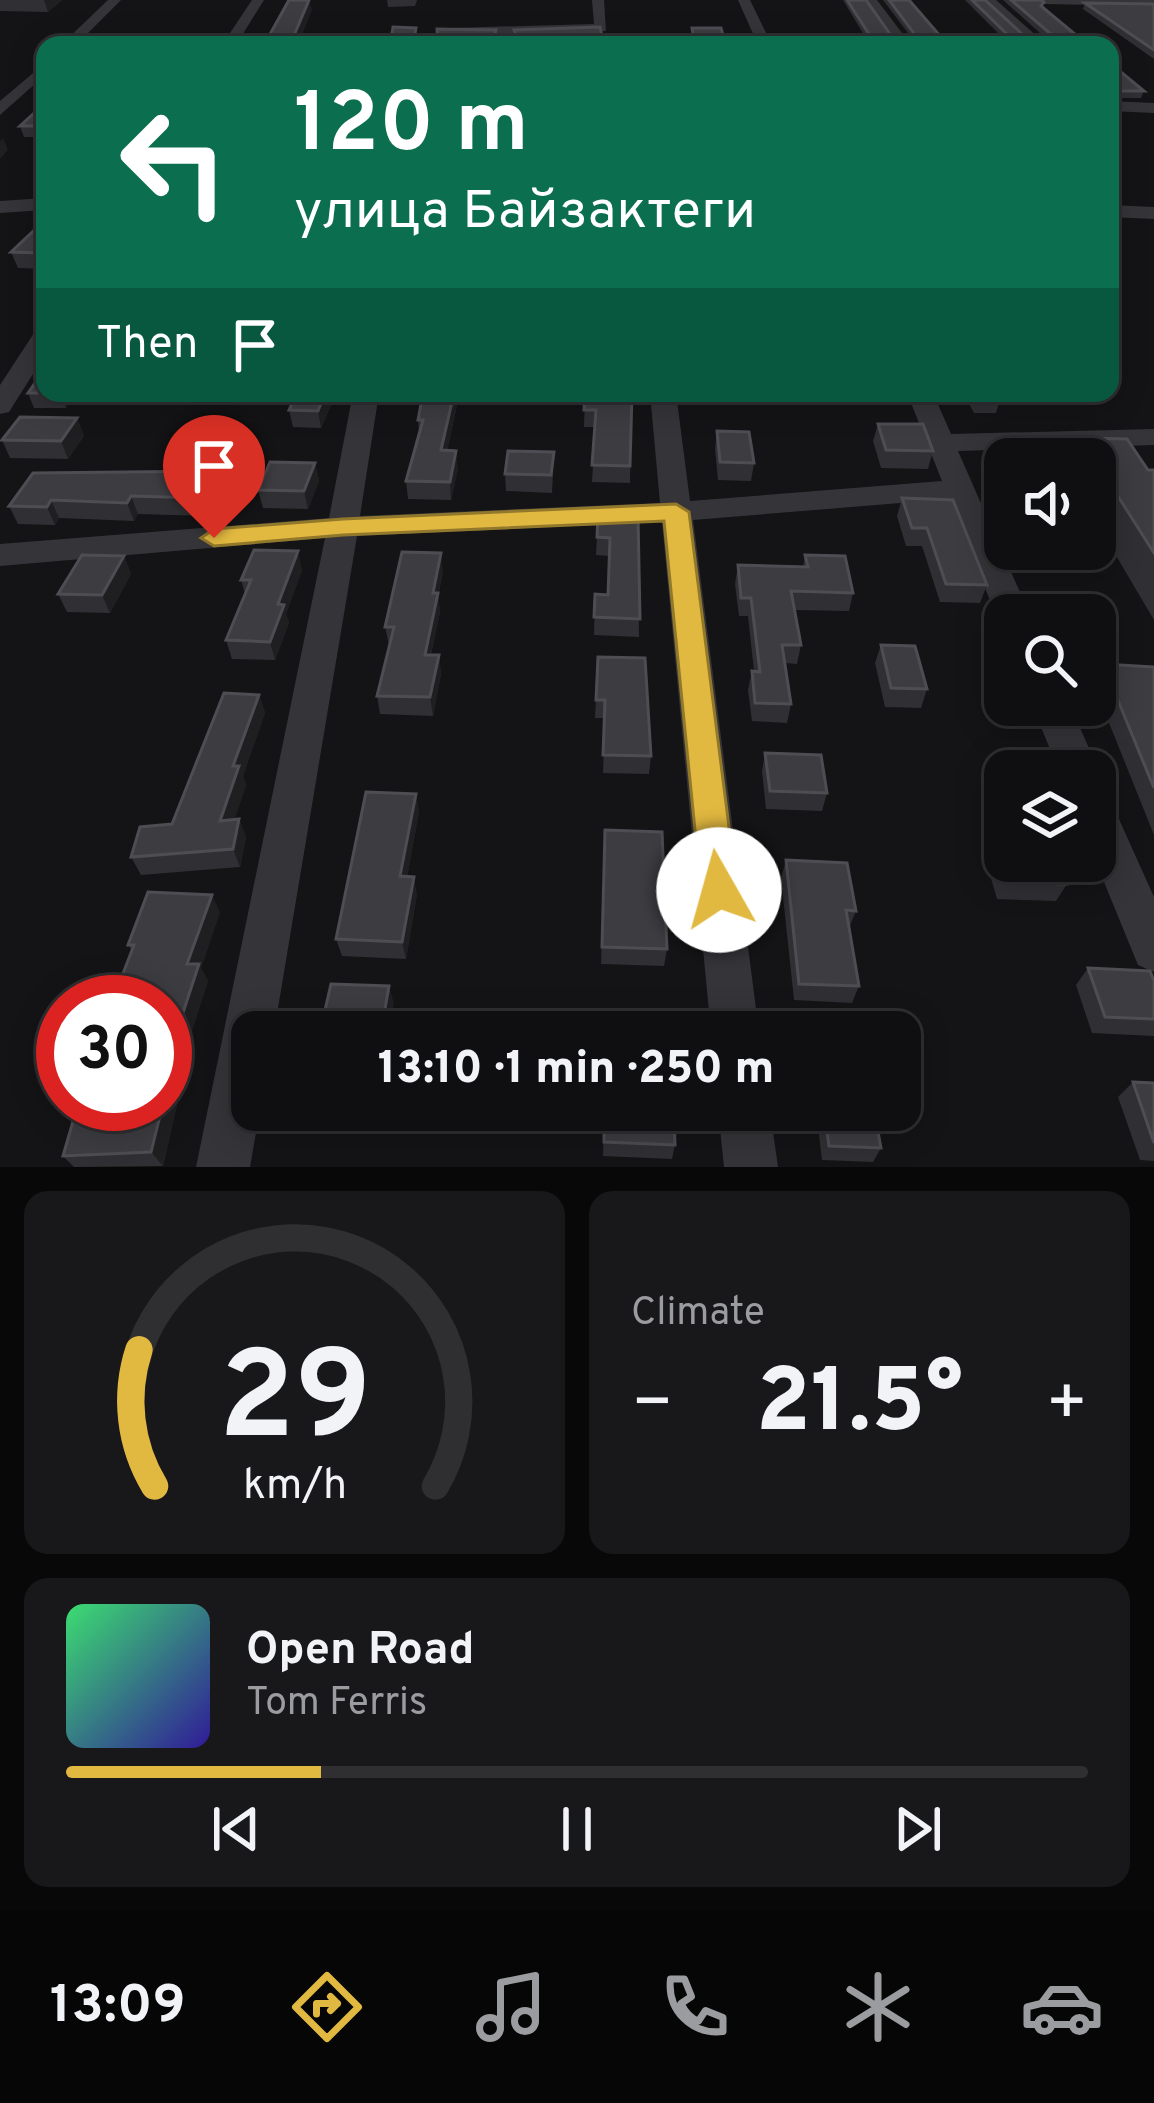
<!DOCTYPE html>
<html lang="en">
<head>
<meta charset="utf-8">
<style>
  :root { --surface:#0f0e10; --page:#181719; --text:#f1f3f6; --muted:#9b9c9f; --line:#2f2e30; --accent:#e1b840 }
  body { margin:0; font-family:Overpass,sans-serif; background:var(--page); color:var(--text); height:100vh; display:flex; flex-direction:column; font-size:45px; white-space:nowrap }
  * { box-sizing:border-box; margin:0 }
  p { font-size:39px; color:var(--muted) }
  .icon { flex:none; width:66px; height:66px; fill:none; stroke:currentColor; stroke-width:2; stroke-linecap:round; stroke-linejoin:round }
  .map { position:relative; height:1167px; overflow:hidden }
  .drawer { display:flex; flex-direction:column; gap:24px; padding:24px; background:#080809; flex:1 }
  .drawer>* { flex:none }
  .guide { position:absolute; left:36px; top:36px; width:1083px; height:366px; border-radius:24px; box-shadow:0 6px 30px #0003,0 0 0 3px var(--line); background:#0b6e4f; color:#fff; overflow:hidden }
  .buttons { position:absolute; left:984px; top:438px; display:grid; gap:24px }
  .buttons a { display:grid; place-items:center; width:132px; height:132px; border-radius:24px; background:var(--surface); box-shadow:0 6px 30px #0003,0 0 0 3px var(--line); font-size:60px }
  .speed { position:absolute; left:36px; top:975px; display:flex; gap:24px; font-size:60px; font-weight:700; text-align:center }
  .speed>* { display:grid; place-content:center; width:156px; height:156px; border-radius:50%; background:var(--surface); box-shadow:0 6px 30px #0003,0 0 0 3px var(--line); line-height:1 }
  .speed .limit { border:18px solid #d22; background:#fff; color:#111 }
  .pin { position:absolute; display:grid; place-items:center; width:102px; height:102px; color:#fff; margin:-123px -51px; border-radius:50% 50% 50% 0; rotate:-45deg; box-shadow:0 0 12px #0007 }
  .pin .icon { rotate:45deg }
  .me { position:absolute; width:132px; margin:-66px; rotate:353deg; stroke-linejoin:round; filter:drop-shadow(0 0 9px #0008) }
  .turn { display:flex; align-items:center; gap:42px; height:252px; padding:0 60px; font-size:54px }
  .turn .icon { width:156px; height:156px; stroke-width:2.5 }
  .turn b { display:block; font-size:84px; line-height:102px }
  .then { display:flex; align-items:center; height:114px; padding:0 60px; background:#0003; gap:24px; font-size:45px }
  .big { font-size:90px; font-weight:800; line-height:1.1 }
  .drawer .widget { flex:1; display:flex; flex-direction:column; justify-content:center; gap:18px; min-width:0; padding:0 42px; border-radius:24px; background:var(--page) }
  .drawer .dial { align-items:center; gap:0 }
  .dial svg { height:312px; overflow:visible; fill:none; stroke:var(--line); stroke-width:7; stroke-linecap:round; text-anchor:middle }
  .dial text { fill:var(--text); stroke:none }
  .song { display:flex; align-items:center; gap:36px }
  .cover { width:144px; height:144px; border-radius:18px; background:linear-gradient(135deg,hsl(140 70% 55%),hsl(250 70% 35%)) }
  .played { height:12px; border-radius:6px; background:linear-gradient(90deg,var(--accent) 25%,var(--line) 25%) }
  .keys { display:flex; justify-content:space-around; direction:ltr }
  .heat { display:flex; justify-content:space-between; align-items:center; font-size:66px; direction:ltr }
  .drawer .tiles { flex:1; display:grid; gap:24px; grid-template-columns:1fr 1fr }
  .widget:last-child { grid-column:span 2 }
  .trip { position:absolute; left:231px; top:1011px; width:690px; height:120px; border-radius:24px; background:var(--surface); box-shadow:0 6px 30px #0003,0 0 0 3px var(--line); font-weight:800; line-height:120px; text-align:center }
  .tab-bar { display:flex; height:192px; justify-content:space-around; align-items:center; background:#060606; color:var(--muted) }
  .tab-bar .icon { width:84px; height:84px }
  .tab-bar .on { color:var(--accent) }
  .tab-bar b { font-size:54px; color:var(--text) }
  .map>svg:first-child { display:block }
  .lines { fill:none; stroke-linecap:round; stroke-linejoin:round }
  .minor { fill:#353539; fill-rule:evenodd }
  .wall { fill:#302f33 }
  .shaded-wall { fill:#1f1e21 }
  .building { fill:#3d3c41; stroke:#4d4d53; stroke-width:3 }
  .route { fill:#e1b840; stroke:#92782a; stroke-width:3 }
</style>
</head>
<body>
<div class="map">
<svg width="1154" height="1167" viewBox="0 0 1154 1167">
  <rect width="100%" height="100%" fill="#141315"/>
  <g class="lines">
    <!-- minor -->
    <path class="minor" d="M 108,0 L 121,0 L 76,45 L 61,45 Z
      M 252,0 L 264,0 L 236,45 L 222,45 Z
      M 592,0 L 604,0 L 606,31 L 451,36 L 444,32 L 451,28 L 594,24 Z
      M 738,0 L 750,0 L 772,45 L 758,45 Z
      M 865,0 L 877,0 L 911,45 L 897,45 Z
      M 982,0 L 996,0 L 1047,45 L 1032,45 Z
      M 1037,0 L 1154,0 L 1154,6 L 1043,4 Z
      M 45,63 L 45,75 L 0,115 L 0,101 Z
      M 1110,101 L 1154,103 L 1154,113 L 1110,111 Z
      M 45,198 L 45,210 L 0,213 L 0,201 Z
      M 1110,205 L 1154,207 L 1154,219 L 1110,217 Z
      M 45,328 L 45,355 L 9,412 L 0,414 L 0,385 L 36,330 Z
      M 353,393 L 379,393 L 360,516 L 660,503 L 650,393 L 676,393 L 690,501 L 942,481 L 907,393 L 933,393 L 951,434 L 1154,429 L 1154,445 L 958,451 L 1030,615 L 1005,615 L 1005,625 L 996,615 L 949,499 L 693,520 L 759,1032 L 711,1032 L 662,522 L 357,536 L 274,1032 L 252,1032 L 252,1110 L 260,1110 L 250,1167 L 196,1167 L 325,538 L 0,566 L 0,544 L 329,518 Z
      M 1032,705 L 1070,705 L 1099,771 L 1095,779 L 1095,771 L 1059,771 Z
      M 1095,792 L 1109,797 L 1154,897 L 1154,972 L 1138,965 L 1095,860 Z
      M 718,1110 L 770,1110 L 778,1167 L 724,1167 Z"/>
  </g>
  <!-- wall -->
  <path class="wall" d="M 0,0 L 62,0 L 48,12 L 0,11 Z
    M 387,0 L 417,0 L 415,6 L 388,7 Z
    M 843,0 L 866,0 L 895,41 L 914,41 L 883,0 L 909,0 L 948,45 L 870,45 Z
    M 965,0 L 985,0 L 1031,42 L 1050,42 L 1003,0 L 1041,0 L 1044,2 L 1043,8 L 1088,45 L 1010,45 Z
    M 1085,3 L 1154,4 L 1154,59 L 1083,9 Z
    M 1110,63 L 1144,91 L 1141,98 L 1110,98 Z
    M 45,104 L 45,137 L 24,137 L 20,126 Z
    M 45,220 L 45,269 L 18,268 L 11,252 Z
    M 28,393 L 76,393 L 66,408 L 34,408 Z
    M 297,393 L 328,393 L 331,405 L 321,428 L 293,427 L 289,410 Z
    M 423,393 L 467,393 L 465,401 L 458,401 L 447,451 L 458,469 L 451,500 L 408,499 L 406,481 L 419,433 L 418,420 Z
    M 585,393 L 632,393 L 630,483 L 592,482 L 595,427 L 584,427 Z
    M 963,393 L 1000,393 L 1001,396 L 996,413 L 974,413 Z
    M 77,418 L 84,436 L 68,459 L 10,458 L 2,440 Z
    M 878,424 L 933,451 L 928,469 L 881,468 L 873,441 Z
    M 717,431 L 754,463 L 751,481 L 718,480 L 715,449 Z
    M 1081,438 L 1148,470 L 1154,470 L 1154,620 L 1095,520 L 1095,459 L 1073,459 Z
    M 554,452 L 552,493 L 506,491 L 505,474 Z
    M 315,463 L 319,481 L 308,509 L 263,508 L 258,490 Z
    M 33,473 L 221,489 L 208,516 L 138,514 L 134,521 L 59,518 L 55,525 L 18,524 L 9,506 Z
    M 902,498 L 987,585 L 980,603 L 940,602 L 922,546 L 906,546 L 897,516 Z
    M 598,514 L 638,515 L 639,637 L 594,635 L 595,594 L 608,595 L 609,556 L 596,555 Z
    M 805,555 L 853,593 L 849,611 L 795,610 L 801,645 L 797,664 L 785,663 L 791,704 L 787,723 L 752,721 L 748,690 L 752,671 L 754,671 L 748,616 L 739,616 L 735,584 L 738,565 L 803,567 Z
    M 124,556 L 131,574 L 110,613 L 67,612 L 58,594 Z
    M 302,570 L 286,614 L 289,623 L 275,660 L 232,659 L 226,640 L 245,594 L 241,580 Z
    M 443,572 L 438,596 L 440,612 L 431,655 L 439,655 L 441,674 L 433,716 L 380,714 L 377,696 L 389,645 L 385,627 Z
    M 881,645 L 927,689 L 921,708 L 885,707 L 875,663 Z
    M 598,657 L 651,756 L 649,774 L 603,773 L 605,718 L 595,718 Z
    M 1103,664 L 1154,667 L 1154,835 L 1095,688 L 1095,679 Z
    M 259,695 L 265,713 L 243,776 L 246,785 L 234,820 L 239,819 L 246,837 L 240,867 L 141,875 L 131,857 L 172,824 Z
    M 765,753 L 827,793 L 822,811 L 766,809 L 762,771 Z
    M 416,794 L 419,812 L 407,877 L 417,894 L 406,959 L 342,956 L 336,939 Z
    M 605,830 L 667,949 L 664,966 L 601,964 Z
    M 993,836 L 1067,884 L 1056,901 L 997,899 L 984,854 Z
    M 786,860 L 856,911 L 849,928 L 859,986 L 852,1003 L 794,1000 L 781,878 Z
    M 220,912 L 201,968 L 208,981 L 186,1049 L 165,1048 L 165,1002 L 128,945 Z
    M 1088,968 L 1154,981 L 1154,1036 L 1092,1033 L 1076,985 Z
    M 1133,1082 L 1154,1083 L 1154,1161 L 1140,1160 L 1118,1097 Z
    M 181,1087 L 163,1166 L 74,1167 L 63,1156 Z
    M 604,1110 L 675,1145 L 672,1159 L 603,1156 Z
    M 816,1110 L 874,1110 L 881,1148 L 873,1162 L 822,1160 Z"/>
  <!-- shaded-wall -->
  <path class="shaded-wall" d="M 44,0 L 62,0 L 48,12 Z
    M 309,0 L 312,10 L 298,45 L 290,45 Z
    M 3,138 L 8,150 L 0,159 L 0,141 Z
    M 60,393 L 76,393 L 66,408 Z
    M 325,393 L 328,393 L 331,405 L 321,428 L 318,411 Z
    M 454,393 L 457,393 L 458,401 L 443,468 L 441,450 Z
    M 77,418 L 84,436 L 68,459 L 61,441 Z
    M 456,451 L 458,469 L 451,500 L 450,482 Z
    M 315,463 L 319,481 L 308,509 L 304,491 Z
    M 216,471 L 221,489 L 208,516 L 202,498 Z
    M 131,496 L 138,514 L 134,521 L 127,503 Z
    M 51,500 L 59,518 L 55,525 L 47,507 Z
    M 298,551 L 302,570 L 286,614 L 289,623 L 275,660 L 270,642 L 278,604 Z
    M 441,553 L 443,572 L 438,596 L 440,612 L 427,673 L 425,655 L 433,593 Z
    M 124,556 L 131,574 L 110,613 L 102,595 Z
    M 439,655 L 441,674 L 433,716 L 430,697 Z
    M 259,695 L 265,713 L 243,776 L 246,785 L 228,839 L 220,821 L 233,766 Z
    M 416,794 L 419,812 L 404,894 L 400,876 Z
    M 239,819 L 246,837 L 240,867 L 233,849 Z
    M 414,877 L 417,894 L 406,959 L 402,942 Z
    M 212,895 L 220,912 L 201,968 L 208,981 L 186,1049 L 176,1034 L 187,964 Z
    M 389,986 L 394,1003 L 388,1032 L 381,1032 Z
    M 171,1072 L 181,1087 L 163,1166 L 151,1152 L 163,1104 L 165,1104 Z"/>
  <!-- building -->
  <path class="building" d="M 289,0 L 309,0 L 290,45 L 264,45 Z
    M 847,0 L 866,0 L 895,41 L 915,41 L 916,36 L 889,0 L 909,0 L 948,45 L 876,45 Z
    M 972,0 L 985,0 L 1031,42 L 1052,42 L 1052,35 L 1011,0 L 1041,0 L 1044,2 L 1041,6 L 1088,45 L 1018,45 Z
    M 1085,3 L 1154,4 L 1154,50 Z
    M 393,27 L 416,28 L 413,45 L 390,45 Z
    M 600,27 L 604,45 L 520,45 L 514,30 Z
    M 692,28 L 721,28 L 726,45 L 695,45 Z
    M 437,29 L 496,30 L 492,45 L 438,45 Z
    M 796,35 L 819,35 L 824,45 L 801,45 Z
    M 1110,63 L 1144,91 L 1110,91 Z
    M 44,104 L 45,126 L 20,126 Z
    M 45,220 L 45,250 L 42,253 L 11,252 Z
    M 45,369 L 45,393 L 59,393 L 28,393 Z
    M 297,393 L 325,393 L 318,411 L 289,410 Z
    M 423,393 L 454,393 L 441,450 L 456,451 L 450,482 L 406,481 L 423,420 L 418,420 Z
    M 585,393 L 632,393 L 630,466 L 592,465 L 596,410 L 584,410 Z
    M 978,393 L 1000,393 L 1001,396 L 979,396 Z
    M 20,417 L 77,418 L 61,441 L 2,440 Z
    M 878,424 L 923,424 L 933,451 L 886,450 Z
    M 717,431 L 749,432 L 754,463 L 720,462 Z
    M 1081,438 L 1127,439 L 1148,470 L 1154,470 L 1154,553 Z
    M 508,451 L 554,452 L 551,475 L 505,474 Z
    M 270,462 L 315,463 L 304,491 L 258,490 Z
    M 216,471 L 202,498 L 131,496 L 127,503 L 51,500 L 47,507 L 9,506 L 33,473 Z
    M 902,498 L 953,500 L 987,585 L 946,584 L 927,528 L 912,528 Z
    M 598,514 L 638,515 L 640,619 L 594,617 L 595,594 L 608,595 L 610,538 L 597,537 Z
    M 254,550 L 298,551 L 278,604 L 284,605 L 270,642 L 226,640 L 251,580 L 241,580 Z
    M 402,552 L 441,553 L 433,593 L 438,593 L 425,655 L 439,655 L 430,697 L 377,696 L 394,627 L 385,627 Z
    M 82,555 L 124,556 L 102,595 L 58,594 Z
    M 805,555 L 845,556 L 853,593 L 791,591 L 801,645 L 782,645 L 791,704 L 755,703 L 752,671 L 760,672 L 751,598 L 741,598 L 738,565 L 808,567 Z
    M 881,645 L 915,646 L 927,689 L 891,688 Z
    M 598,657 L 645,658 L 651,756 L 603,755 L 605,700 L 596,700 Z
    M 1103,664 L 1154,667 L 1154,788 Z
    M 224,693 L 259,695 L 233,766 L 239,766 L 220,821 L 239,819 L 233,849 L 131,857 L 140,827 L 172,824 Z
    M 765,753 L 821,755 L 827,793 L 770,791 Z
    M 366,792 L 416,794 L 400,876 L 414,877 L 402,942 L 336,939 Z
    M 605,830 L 662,832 L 667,949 L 602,947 Z
    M 993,836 L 1005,836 L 1005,861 L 1060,861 L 1067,884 L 1007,882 Z
    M 786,860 L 847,863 L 856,911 L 846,910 L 859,986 L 799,984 Z
    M 148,892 L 212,895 L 187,964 L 199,964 L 176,1034 L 165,1033 L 165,1002 L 112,1002 L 134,945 L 128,945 Z
    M 1088,968 L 1150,971 L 1154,981 L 1154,1019 L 1105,1017 Z
    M 331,984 L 389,986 L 381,1032 L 320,1032 Z
    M 165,1072 L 171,1072 L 165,1096 Z
    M 1133,1082 L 1154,1083 L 1154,1143 Z
    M 78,1104 L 163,1104 L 151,1152 L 63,1156 Z
    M 604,1110 L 674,1110 L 675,1145 L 604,1142 Z
    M 824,1110 L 874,1110 L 881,1148 L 829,1146 Z"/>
  <!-- route -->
  <path class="route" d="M 676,504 L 689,512 L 737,890 L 732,902 L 719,907 L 706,902 L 701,890 L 664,521 L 343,535 L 214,546 L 201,538 L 214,529 L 343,519 Z"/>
</svg>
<div class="buttons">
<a><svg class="icon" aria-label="sound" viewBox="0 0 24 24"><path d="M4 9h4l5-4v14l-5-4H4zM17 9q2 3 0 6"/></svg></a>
<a><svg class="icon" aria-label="search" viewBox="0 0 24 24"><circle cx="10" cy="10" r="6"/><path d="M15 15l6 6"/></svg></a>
<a><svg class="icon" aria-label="layers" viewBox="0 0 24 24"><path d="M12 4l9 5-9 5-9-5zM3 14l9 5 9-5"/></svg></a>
</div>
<div class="speed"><div class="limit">30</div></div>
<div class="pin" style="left:214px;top:538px;background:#d93025"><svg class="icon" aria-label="arrive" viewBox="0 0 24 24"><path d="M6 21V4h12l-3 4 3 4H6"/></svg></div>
<svg class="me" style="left:719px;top:890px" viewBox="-20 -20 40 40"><circle r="19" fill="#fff"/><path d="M0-13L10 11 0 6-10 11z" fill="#e1b840"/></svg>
<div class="trip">13:10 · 1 min · 250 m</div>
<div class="guide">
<div class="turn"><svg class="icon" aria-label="left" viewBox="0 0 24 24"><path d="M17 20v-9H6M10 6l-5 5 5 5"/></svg><div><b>120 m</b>улица Байзактеги</div></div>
<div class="then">Then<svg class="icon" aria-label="arrive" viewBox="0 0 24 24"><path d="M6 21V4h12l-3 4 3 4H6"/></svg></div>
</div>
</div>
<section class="drawer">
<div class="tiles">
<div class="widget dial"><svg viewBox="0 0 100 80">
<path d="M14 69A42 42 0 1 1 86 69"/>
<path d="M14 69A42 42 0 0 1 10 34" stroke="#e1b840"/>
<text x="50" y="56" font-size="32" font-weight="700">29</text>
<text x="50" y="72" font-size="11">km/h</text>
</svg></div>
<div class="widget"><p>Climate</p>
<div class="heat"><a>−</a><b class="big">21.5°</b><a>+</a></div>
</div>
<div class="widget">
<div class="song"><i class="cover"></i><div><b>Open Road</b><p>Tom Ferris</p></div></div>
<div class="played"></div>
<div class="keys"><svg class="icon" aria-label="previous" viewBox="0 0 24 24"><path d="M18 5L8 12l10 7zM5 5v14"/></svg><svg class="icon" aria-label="pause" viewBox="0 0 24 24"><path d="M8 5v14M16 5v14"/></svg><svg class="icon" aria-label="next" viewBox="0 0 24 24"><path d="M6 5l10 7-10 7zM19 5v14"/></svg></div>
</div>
</div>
</section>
<nav class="tab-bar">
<b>13:09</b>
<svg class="icon on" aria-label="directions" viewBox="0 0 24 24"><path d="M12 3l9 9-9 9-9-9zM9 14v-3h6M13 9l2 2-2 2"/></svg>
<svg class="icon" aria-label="music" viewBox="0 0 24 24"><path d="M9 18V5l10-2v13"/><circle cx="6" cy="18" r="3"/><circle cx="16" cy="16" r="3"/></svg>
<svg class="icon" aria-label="phone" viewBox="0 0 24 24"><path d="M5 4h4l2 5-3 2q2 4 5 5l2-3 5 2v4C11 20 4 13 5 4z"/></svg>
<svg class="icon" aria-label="climate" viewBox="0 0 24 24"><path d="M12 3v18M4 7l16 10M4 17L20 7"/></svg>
<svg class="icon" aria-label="car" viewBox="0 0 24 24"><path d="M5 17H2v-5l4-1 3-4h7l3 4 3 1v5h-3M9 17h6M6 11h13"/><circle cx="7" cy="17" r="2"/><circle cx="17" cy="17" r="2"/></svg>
</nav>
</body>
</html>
